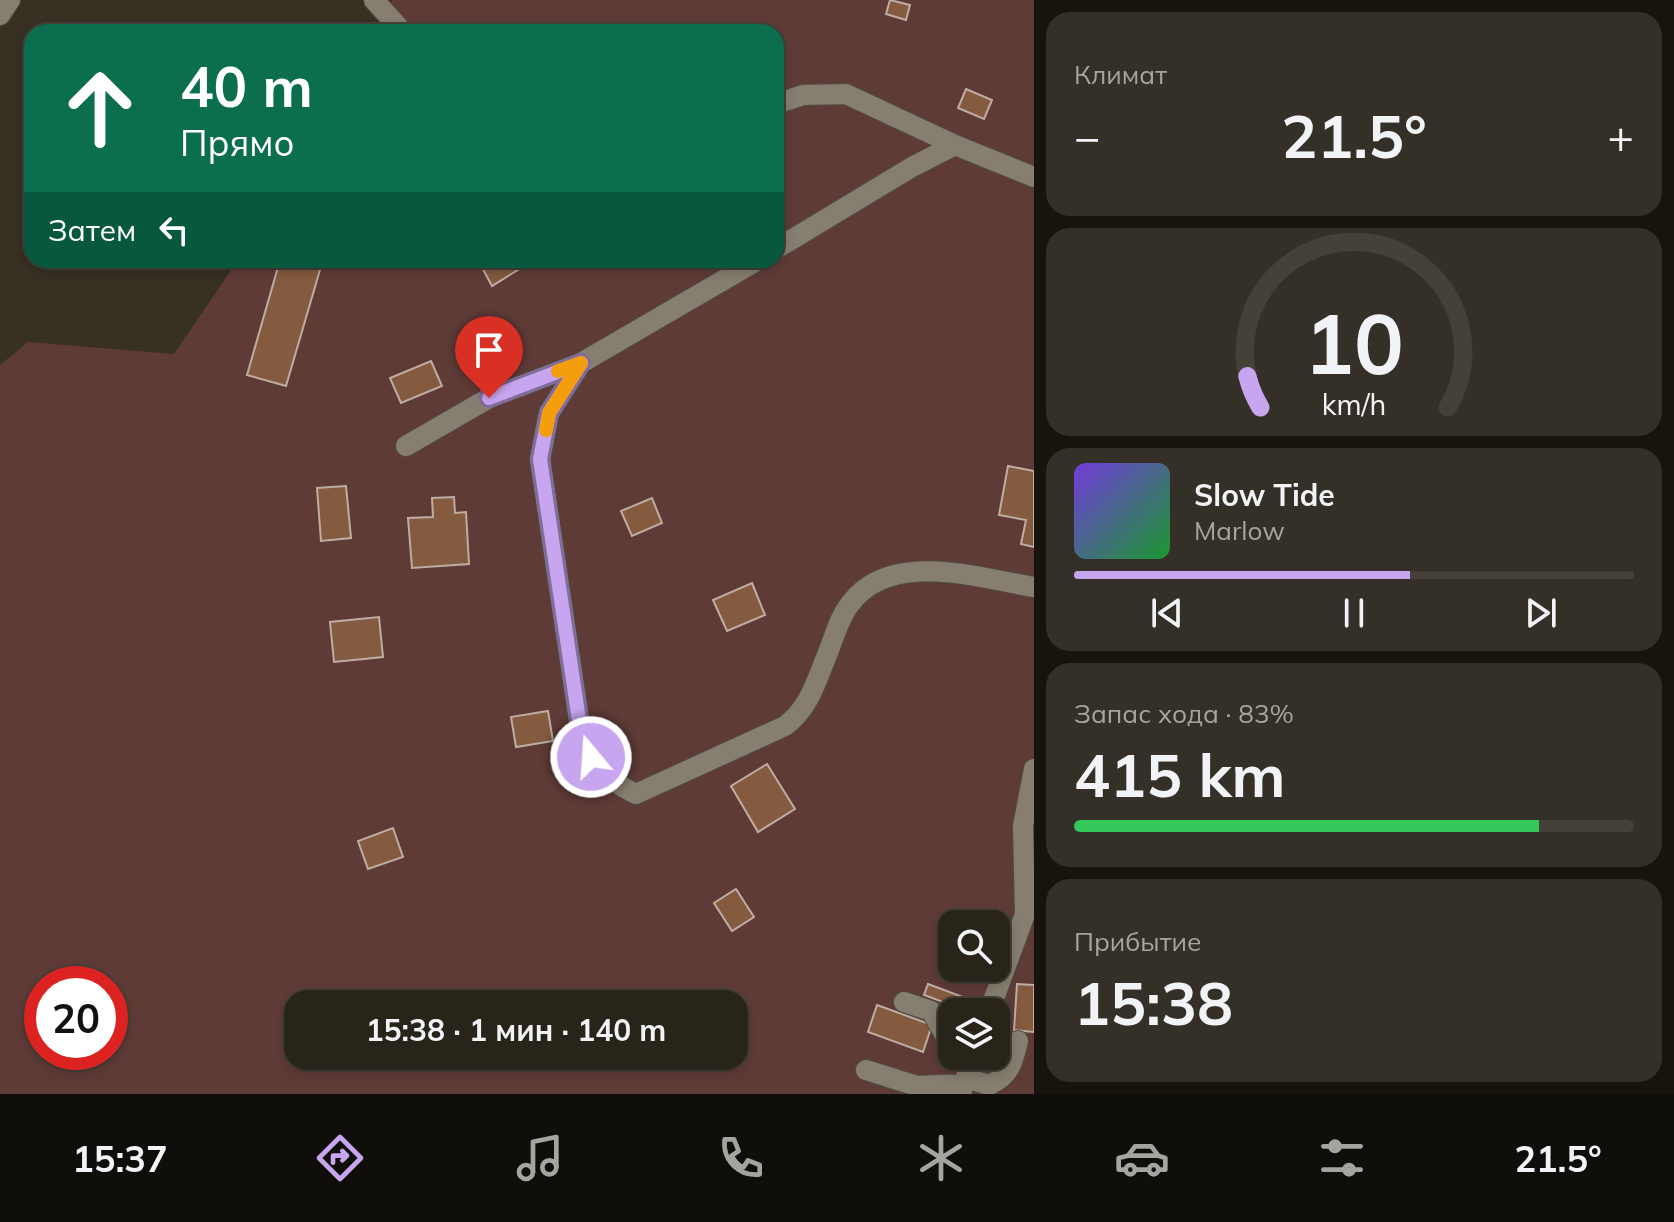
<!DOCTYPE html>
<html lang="ru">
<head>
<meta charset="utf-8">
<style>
  :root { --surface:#29241a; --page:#353027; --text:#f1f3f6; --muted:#a5a4a2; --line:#454139; --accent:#c7a6ef }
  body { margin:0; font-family:Mulish,sans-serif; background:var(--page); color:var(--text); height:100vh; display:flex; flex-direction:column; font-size:30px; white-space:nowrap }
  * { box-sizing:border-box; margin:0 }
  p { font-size:26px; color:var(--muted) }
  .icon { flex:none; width:44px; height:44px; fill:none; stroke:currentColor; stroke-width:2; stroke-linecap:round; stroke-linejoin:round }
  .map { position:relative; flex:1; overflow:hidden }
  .panel { display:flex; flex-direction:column; gap:12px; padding:12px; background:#17140e; width:640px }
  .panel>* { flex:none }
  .banner { position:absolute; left:24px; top:24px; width:760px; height:244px; border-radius:24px; box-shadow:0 4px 12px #0003,0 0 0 2px var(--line); background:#0b6e4f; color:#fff; overflow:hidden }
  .tools { position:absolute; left:938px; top:910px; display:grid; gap:16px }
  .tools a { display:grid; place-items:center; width:72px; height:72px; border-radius:16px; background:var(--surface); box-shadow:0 4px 12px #0003,0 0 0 2px var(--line); font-size:40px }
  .speed { position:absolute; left:24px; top:966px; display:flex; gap:16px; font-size:40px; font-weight:700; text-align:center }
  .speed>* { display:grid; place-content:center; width:104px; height:104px; border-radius:50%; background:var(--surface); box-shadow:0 4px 12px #0003,0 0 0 2px var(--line); line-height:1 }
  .speed .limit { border:12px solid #d22; background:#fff; color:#111 }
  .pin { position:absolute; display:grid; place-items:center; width:68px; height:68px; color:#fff; margin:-82px -34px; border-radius:50% 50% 50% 0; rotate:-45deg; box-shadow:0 0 8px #0007 }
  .pin .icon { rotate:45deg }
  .me { position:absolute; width:88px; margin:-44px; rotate:342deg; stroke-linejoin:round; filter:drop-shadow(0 0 6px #0008) }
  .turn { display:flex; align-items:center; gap:28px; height:168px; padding:0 24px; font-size:36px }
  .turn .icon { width:104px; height:104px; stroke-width:2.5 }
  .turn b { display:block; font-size:56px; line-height:68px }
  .then { display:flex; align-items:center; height:76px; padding:0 24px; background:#0003; gap:16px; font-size:30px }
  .big { font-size:60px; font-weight:700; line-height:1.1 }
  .panel .widget { flex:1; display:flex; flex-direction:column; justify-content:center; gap:12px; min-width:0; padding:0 28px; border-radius:24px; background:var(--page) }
  .panel .dial { align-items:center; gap:0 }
  .dial svg { height:208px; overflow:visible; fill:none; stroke:var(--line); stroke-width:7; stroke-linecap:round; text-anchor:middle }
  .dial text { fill:var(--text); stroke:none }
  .song { display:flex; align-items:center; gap:24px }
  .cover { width:96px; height:96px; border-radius:12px; background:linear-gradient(135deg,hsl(260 70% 55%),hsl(130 70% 35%)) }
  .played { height:8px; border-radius:4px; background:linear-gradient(90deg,var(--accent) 60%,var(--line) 60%) }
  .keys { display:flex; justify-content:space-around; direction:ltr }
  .heat { display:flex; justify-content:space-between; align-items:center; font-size:44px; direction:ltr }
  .charge { height:12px; border-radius:6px; background:linear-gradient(90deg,#34c759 83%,var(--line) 0) }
  .trip { position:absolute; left:284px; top:990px; width:464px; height:80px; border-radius:24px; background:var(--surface); box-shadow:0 4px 12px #0003,0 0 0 2px var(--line); font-weight:700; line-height:80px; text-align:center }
  .tab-bar { display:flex; height:128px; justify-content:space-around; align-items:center; background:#100e0a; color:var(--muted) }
  .tab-bar .icon { width:56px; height:56px }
  .tab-bar .active { color:var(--accent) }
  .tab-bar b { font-size:36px; color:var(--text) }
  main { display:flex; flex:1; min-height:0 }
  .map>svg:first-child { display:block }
  .green { fill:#5f3b37; fill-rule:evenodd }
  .building { fill:#855b40; stroke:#bdada3; stroke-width:2 }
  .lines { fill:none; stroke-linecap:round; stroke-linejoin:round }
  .minor-casing { stroke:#524c41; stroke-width:22 }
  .minor { stroke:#867e70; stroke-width:20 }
  .route-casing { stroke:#816c9b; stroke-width:20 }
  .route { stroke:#c7a6ef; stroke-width:14 }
  .slow { stroke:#f59e0b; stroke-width:14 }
</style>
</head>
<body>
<main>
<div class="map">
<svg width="1034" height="1094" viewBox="0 0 1034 1094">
  <rect width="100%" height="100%" fill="#373023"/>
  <!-- green -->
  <path class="green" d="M 392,0 L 1034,0 L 1034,1094 L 0,1094 L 0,365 L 28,342 L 174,354 L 238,260 L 776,260 L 776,32 L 379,32 ZM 952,924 L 996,924 L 996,968 L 952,968 ZM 42,984 L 110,984 L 110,1052 L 42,1052 ZM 298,1004 L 734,1004 L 734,1056 L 298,1056 ZM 952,1012 L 996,1012 L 996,1056 L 952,1056 Z"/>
  <!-- building -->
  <path class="building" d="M 890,0 L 910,5 L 906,20 L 886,14 Z
    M 966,89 L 992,100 L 984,119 L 958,108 Z
    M 280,260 L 322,263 L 286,386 L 247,375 Z
    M 483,260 L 516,260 L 521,268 L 492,286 L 479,262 Z
    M 431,361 L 442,386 L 401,403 L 390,378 Z
    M 1008,466 L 1034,471 L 1034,547 L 1021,544 L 1026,520 L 999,515 Z
    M 346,486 L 351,538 L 321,541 L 317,488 Z
    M 454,497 L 455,513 L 466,512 L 469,564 L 412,568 L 408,518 L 433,517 L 432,498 Z
    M 652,498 L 662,523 L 632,536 L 621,511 Z
    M 752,583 L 765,615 L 727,631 L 713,600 Z
    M 379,617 L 383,657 L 334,662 L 330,622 Z
    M 548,711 L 553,741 L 516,747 L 511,717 Z
    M 767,764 L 795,809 L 758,832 L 731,786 Z
    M 393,828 L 403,857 L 368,869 L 358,841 Z
    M 736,889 L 754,917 L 732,931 L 714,903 Z
    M 928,984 L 963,997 L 959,1008 L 924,995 Z
    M 1017,984 L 1034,985 L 1034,1032 L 1014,1030 Z
    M 877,1005 L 932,1025 L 923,1052 L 868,1032 Z"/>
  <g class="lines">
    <!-- minor casing -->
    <g class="minor-casing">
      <path id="minor" d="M 374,0 L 403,32
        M 0,15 L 10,0
        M 776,104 L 803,95 L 846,94 L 955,145
        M 776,249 L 912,167 L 955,145 L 1034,177
        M 758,260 L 581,363 L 549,413 L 540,459 L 579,720 C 592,758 598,776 636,794 L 785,726 C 808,709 815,685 825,660 C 833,642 838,619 850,604 C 890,549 978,578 1034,587
        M 406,446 L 489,398 L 581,363
        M 904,1002 L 931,1011 L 952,1047
        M 989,1012 L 1025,914 L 1023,826 L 1034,769
        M 866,1070 L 917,1086 L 964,1084
        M 966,1078 L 989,1085 C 1010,1076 1013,1062 1018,1041
        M 962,1090 L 973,1056"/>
    </g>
    <!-- minor -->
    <use href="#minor" class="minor"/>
  </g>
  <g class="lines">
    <!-- route casing -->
    <g class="route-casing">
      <path id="route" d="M 489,398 L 581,363 L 549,413 L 540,459 L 579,720 L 591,757"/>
    </g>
    <!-- route -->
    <use href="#route" class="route"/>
    <!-- slow -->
    <path class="slow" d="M 546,430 L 549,413 L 581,363 L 558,371"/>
  </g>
</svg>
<div class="tools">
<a><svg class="icon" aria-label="search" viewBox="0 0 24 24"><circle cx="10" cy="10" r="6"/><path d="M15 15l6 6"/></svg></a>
<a><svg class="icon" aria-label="layers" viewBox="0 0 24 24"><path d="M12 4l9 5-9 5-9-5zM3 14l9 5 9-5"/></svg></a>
</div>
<div class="speed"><div class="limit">20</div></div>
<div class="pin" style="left:489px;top:398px;background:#d93025"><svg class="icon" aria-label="arrive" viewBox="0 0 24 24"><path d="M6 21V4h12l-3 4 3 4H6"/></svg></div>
<svg class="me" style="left:591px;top:757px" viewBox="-20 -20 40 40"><circle r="17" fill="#c7a6ef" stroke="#fff" stroke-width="3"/><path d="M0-11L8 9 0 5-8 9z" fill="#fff"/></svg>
<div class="trip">15:38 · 1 мин · 140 m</div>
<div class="banner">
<div class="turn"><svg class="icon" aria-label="ahead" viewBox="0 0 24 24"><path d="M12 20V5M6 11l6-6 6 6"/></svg><div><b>40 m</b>Прямо</div></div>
<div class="then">Затем<svg class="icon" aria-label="left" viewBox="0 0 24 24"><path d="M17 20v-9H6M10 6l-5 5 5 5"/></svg></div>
</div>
</div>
<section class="panel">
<div class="widget"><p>Климат</p>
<div class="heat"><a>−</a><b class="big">21.5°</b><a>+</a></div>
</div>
<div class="widget dial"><svg viewBox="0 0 100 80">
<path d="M14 69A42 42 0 1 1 86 69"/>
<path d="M14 69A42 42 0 0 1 9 57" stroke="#c7a6ef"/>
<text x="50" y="56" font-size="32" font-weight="700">10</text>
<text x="50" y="72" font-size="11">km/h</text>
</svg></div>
<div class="widget">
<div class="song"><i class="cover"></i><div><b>Slow Tide</b><p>Marlow</p></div></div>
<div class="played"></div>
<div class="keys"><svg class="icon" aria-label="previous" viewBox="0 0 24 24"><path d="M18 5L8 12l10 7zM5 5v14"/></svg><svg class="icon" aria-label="pause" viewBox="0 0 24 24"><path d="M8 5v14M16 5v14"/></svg><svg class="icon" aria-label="next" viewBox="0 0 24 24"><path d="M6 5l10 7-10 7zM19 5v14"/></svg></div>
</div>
<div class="widget"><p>Запас хода · 83%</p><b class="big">415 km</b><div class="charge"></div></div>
<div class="widget"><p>Прибытие</p><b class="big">15:38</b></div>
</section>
</main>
<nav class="tab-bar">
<b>15:37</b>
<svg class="icon active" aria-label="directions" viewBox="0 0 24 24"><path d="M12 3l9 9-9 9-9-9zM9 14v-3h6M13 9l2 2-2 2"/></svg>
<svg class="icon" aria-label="music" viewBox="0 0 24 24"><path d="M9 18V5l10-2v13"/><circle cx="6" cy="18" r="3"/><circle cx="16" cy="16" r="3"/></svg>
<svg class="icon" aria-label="phone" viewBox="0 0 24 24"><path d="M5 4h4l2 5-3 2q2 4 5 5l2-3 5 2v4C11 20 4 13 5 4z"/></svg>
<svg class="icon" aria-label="climate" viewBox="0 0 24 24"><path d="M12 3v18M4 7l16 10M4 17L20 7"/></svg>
<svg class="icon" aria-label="car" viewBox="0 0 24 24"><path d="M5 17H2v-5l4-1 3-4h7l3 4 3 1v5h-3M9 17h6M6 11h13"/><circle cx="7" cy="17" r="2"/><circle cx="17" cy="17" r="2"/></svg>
<svg class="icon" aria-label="filters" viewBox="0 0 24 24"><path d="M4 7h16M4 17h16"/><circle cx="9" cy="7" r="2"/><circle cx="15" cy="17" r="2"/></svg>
<b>21.5°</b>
</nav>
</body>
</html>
